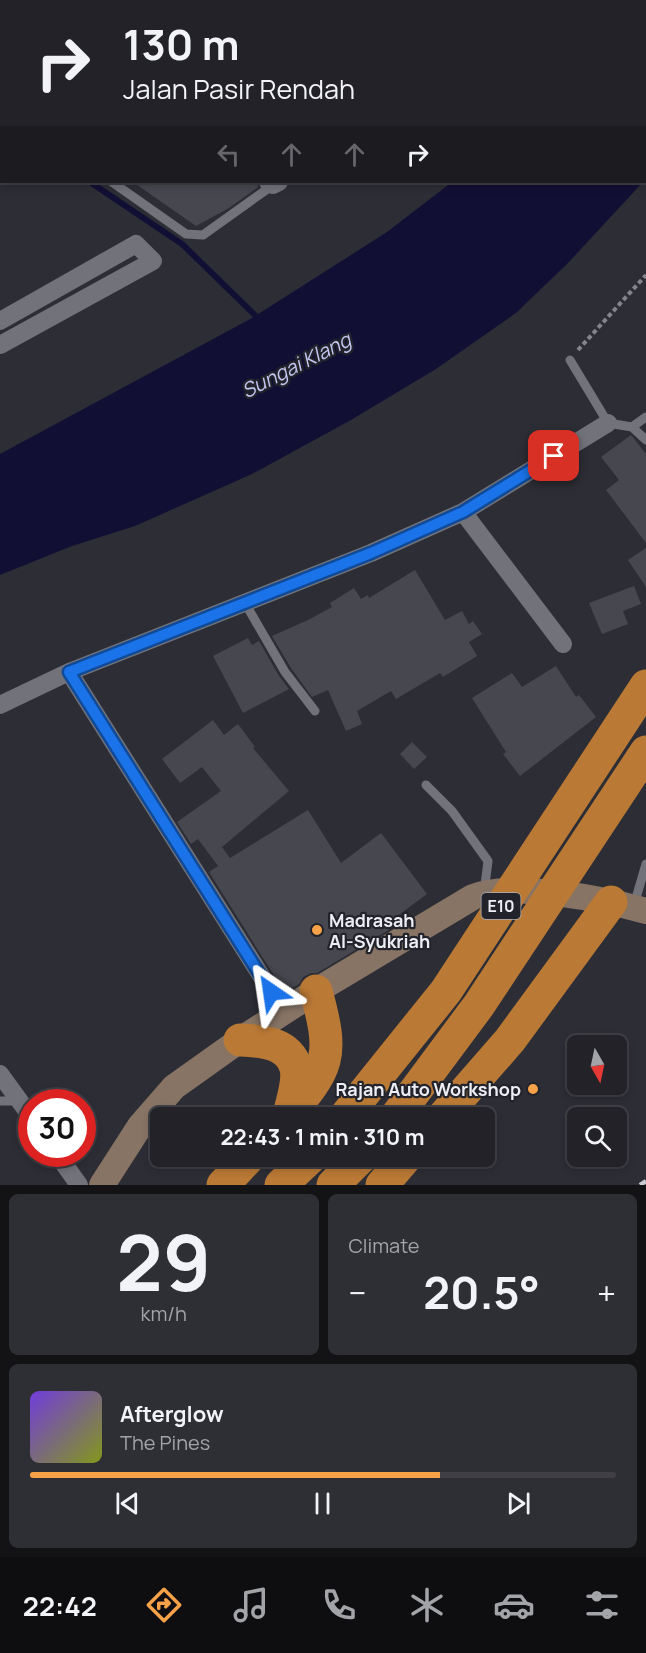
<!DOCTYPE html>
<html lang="en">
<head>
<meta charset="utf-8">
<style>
  :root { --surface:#222228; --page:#2e2f34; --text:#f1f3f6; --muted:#a2a4a8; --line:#3f3f45; --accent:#f7a248 }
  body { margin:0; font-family:Manrope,sans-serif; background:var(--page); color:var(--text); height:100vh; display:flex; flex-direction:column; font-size:22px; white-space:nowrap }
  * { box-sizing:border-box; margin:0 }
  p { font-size:20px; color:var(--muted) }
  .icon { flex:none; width:33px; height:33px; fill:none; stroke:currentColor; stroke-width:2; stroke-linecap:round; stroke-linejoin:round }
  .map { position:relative; height:1185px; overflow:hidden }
  .details { display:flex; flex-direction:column; gap:9px; padding:9px; background:#131316; flex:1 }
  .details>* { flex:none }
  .top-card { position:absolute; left:0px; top:0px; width:646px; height:183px; box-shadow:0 3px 9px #0003,0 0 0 2px var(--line); background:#222228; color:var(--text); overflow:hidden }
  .needle { width:39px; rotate:171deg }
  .tools { position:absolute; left:567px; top:1035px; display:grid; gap:12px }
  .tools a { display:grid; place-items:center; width:60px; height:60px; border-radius:9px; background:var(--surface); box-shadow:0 3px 9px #0003,0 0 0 2px var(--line); font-size:30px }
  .speed { position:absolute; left:18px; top:1089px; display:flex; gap:12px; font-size:30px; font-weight:700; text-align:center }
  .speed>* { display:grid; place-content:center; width:78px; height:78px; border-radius:50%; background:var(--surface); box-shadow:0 3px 9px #0003,0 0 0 2px var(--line); line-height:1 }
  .speed .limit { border:9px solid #d22; background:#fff; color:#111 }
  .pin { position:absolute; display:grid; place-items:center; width:51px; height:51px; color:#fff; margin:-26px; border-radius:12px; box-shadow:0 3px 9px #0006 }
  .me { position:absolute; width:66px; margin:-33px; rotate:328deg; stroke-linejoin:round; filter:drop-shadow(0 0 4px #0008) }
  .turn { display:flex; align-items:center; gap:21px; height:126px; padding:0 24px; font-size:27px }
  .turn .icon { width:78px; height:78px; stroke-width:2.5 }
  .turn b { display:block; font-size:42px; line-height:51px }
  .lanes { display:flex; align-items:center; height:57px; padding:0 24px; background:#0003; justify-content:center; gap:30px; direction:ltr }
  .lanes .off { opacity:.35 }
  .big { font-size:45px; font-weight:700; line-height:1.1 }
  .details .tile { flex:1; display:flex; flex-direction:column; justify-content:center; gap:9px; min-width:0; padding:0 21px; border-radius:9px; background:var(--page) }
  .details .dial { align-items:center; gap:0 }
  .dial b { font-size:78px; line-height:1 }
  .song { display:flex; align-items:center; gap:18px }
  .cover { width:72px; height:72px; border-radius:9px; background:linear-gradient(135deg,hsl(260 70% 55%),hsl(70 70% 35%)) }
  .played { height:6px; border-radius:3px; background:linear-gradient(90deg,var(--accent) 70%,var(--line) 70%) }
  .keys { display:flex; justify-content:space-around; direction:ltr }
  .heat { display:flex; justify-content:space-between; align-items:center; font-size:33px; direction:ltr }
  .details .tiles { flex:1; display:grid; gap:9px; grid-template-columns:1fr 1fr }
  .tile:last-child { grid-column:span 2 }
  .trip { position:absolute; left:150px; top:1107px; width:345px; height:60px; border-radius:9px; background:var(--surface); box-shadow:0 3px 9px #0003,0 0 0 2px var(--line); font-weight:700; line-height:60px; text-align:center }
  .menu { display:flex; height:96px; justify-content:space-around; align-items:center; background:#0e0e10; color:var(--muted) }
  .menu .icon { width:42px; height:42px }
  .menu .on { color:var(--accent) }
  .menu b { font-size:27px; color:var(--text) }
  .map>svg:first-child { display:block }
  .water { fill:#120f35 }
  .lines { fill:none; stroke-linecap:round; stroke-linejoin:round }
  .stream { stroke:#120f35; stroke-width:6 }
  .building { fill:#47484f }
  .path { stroke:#84858b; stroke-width:4; stroke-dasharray:4.5 3; stroke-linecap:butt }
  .lane { stroke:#71727a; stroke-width:9 }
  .street { stroke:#71727a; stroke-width:18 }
  .secondary { stroke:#877465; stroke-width:26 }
  .highway { stroke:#ba7935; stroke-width:33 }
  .rail { stroke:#cacbd0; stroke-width:4.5; stroke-dasharray:9 4.5; stroke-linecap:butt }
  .route-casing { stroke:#114b97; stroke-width:15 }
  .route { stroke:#1a73e8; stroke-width:10 }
  .poi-dot { fill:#f7a248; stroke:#23242b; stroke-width:2 }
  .labels { text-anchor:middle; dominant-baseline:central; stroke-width:4.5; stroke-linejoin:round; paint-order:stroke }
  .shield { fill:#23242b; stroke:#b0b1b7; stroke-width:1.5 }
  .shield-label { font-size:16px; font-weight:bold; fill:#edeef3 }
  .poi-label { font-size:18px; font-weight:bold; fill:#edeef3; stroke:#23242b; text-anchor:start }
  .water-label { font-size:20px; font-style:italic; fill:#c3c7f2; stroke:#23242b }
</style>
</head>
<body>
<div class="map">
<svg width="646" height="1185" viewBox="0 0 646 1185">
  <rect width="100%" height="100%" fill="#2d2e35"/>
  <!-- water -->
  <path class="water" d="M 452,182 L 643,182 L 568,263 L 516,313 L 436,369 L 351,420 L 252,474 L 135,526 L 72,546 L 0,575 L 0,454 L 252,318 L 387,232 Z"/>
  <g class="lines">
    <!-- stream -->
    <path class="stream" d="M 0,119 L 2,121
      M 90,182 L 182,244 L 261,321"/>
  </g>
  <!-- building -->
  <path class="building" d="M 133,182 L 257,182 L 258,187 L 229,208 L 196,226 Z
    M 631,435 L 646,454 L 646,543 L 606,490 L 619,480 L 601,457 Z
    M 646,548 L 646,587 L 628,560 Z
    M 415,570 L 445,620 L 462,611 L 469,624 L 473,621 L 482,634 L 469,642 L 477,656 L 443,677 L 440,673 L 396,699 L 391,691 L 357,711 L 362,724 L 346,731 L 328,690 L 312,697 L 291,668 L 272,636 L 308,620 L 332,607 L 330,603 L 354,588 L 361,599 L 368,595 L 369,598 Z
    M 634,586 L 641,604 L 623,611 L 628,624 L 602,634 L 589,603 Z
    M 248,638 L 252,645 L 259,641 L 279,676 L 289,689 L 243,713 L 213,656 Z
    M 556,666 L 576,697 L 579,695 L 596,717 L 520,776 L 503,754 L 506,752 L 472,698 L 512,673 L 522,687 Z
    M 213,720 L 224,735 L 238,724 L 255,747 L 253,748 L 289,791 L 222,847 L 230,858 L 308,810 L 341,863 L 381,833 L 427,894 L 388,923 L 392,928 L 317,973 L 311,973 L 303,977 L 299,984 L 285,993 L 209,872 L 218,866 L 198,839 L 191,844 L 177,822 L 221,791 L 202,767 L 180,783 L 162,759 Z
    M 412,742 L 427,757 L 414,769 L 400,754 Z"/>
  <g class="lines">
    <!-- path -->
    <path class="path" d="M 578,350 L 646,275"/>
    <!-- lane -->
    <path class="lane" d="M 441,2 L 442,0
      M 0,101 L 2,102
      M 112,182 L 186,234 L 203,235 L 273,185
      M 570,360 L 608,423 L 632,427 L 646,440
      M 632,427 L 646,417
      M 245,603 L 285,672 L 315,711
      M 426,785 L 452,811 L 488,861 L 484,893
      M 634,905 L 646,864
      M 0,1101 L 19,1101"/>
    <!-- street -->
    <path class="street" d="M 110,0 L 112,2
      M 214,0 L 216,2
      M 0,6 L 2,6
      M 268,182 L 273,185 L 279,182
      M 0,321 L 136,244 L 153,261 L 0,345
      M 463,512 L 563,644
      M 69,672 L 284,1012
      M 0,705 L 69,672 L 371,553 L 463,512 L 608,423
      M 0,1074 L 32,1118
      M 57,1154 L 79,1185"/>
    <!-- secondary -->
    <path class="secondary" d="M 102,1185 L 140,1126 L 174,1087 L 240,1040 L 316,991 L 473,897 C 513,881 604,899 646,911"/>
    <!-- highway -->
    <path class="highway" d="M 240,1040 C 261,1041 289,1042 296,1068 C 299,1081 293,1098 290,1111
      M 285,1118 C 330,1067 334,1057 316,991
      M 344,1118 L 446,991 L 646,686
      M 395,1118 L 479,1005 L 646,752
      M 442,1118 L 510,1040 L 611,902
      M 223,1185 L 250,1156
      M 281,1185 L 312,1156
      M 333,1185 L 362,1156
      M 382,1185 L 407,1156"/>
    <!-- rail -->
    <path class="rail" d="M 640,1185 L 646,1181"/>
  </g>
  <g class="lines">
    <!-- route casing -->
    <g class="route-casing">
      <path id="route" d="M 271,992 L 69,672 L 371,553 L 463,512 L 554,456"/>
    </g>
    <!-- route -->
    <use href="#route" class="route"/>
  </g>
  <!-- markers -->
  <g class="poi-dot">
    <circle cx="317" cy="930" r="6"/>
    <circle cx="533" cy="1089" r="6"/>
  </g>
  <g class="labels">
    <!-- shield labels -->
    <rect class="shield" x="481.5" y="893" width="39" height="26" rx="4.5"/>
    <g class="shield-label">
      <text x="501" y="906">E10</text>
    </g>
    <!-- poi labels -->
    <g class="poi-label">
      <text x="329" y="920">Madrasah<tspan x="329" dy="21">Al-Syukriah</tspan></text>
      <text x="521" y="1089" text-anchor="end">Rajan Auto Workshop</text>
    </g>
    <!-- water labels -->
    <g class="water-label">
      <text transform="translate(296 365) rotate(-27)">Sungai Klang</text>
    </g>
  </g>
</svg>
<div class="tools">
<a><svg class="needle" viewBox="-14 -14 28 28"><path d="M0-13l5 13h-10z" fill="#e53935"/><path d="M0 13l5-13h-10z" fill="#a2a4a8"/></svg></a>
<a><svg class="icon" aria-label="search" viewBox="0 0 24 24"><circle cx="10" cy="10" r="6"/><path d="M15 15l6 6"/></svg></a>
</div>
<div class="speed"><div class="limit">30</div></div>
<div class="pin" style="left:554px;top:456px;background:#d93025"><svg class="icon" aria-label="arrive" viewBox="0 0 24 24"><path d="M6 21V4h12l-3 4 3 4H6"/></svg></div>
<svg class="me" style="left:271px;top:992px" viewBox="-20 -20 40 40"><path d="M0-17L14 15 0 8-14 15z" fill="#1a73e8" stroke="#fff" stroke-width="4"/></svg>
<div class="trip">22:43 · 1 min · 310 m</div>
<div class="top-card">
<div class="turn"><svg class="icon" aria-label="right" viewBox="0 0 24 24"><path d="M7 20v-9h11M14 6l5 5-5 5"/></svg><div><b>130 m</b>Jalan Pasir Rendah</div></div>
<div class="lanes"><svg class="icon off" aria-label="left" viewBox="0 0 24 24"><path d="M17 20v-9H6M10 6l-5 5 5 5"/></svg><svg class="icon off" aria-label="ahead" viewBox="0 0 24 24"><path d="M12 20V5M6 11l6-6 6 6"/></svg><svg class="icon off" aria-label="ahead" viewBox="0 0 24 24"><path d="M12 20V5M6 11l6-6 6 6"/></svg><svg class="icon" aria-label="right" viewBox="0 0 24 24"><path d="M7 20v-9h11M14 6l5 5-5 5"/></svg></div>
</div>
</div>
<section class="details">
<div class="tiles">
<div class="tile dial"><b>29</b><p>km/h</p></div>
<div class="tile"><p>Climate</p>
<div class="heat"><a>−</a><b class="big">20.5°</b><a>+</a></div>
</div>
<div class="tile">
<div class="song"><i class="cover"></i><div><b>Afterglow</b><p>The Pines</p></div></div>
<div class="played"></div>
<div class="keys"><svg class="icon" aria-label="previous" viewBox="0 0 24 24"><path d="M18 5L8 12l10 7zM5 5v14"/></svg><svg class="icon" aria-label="pause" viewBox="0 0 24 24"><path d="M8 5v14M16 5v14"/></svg><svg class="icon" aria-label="next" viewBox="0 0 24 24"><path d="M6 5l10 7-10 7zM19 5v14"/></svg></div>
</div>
</div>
</section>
<nav class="menu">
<b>22:42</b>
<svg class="icon on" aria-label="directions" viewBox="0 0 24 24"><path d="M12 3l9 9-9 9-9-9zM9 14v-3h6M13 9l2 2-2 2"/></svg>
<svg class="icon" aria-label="music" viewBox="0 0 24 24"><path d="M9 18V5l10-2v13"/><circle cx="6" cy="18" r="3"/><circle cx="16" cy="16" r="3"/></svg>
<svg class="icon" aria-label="phone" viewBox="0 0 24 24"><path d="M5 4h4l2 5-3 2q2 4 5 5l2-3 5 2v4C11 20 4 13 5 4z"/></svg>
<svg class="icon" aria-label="climate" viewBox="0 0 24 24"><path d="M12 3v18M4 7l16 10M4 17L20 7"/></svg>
<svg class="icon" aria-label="car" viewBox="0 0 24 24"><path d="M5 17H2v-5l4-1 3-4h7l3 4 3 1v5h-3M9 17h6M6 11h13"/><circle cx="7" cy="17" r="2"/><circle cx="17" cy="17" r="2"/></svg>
<svg class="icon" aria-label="filters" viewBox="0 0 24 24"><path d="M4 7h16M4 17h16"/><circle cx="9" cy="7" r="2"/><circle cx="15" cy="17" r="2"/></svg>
</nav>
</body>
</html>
